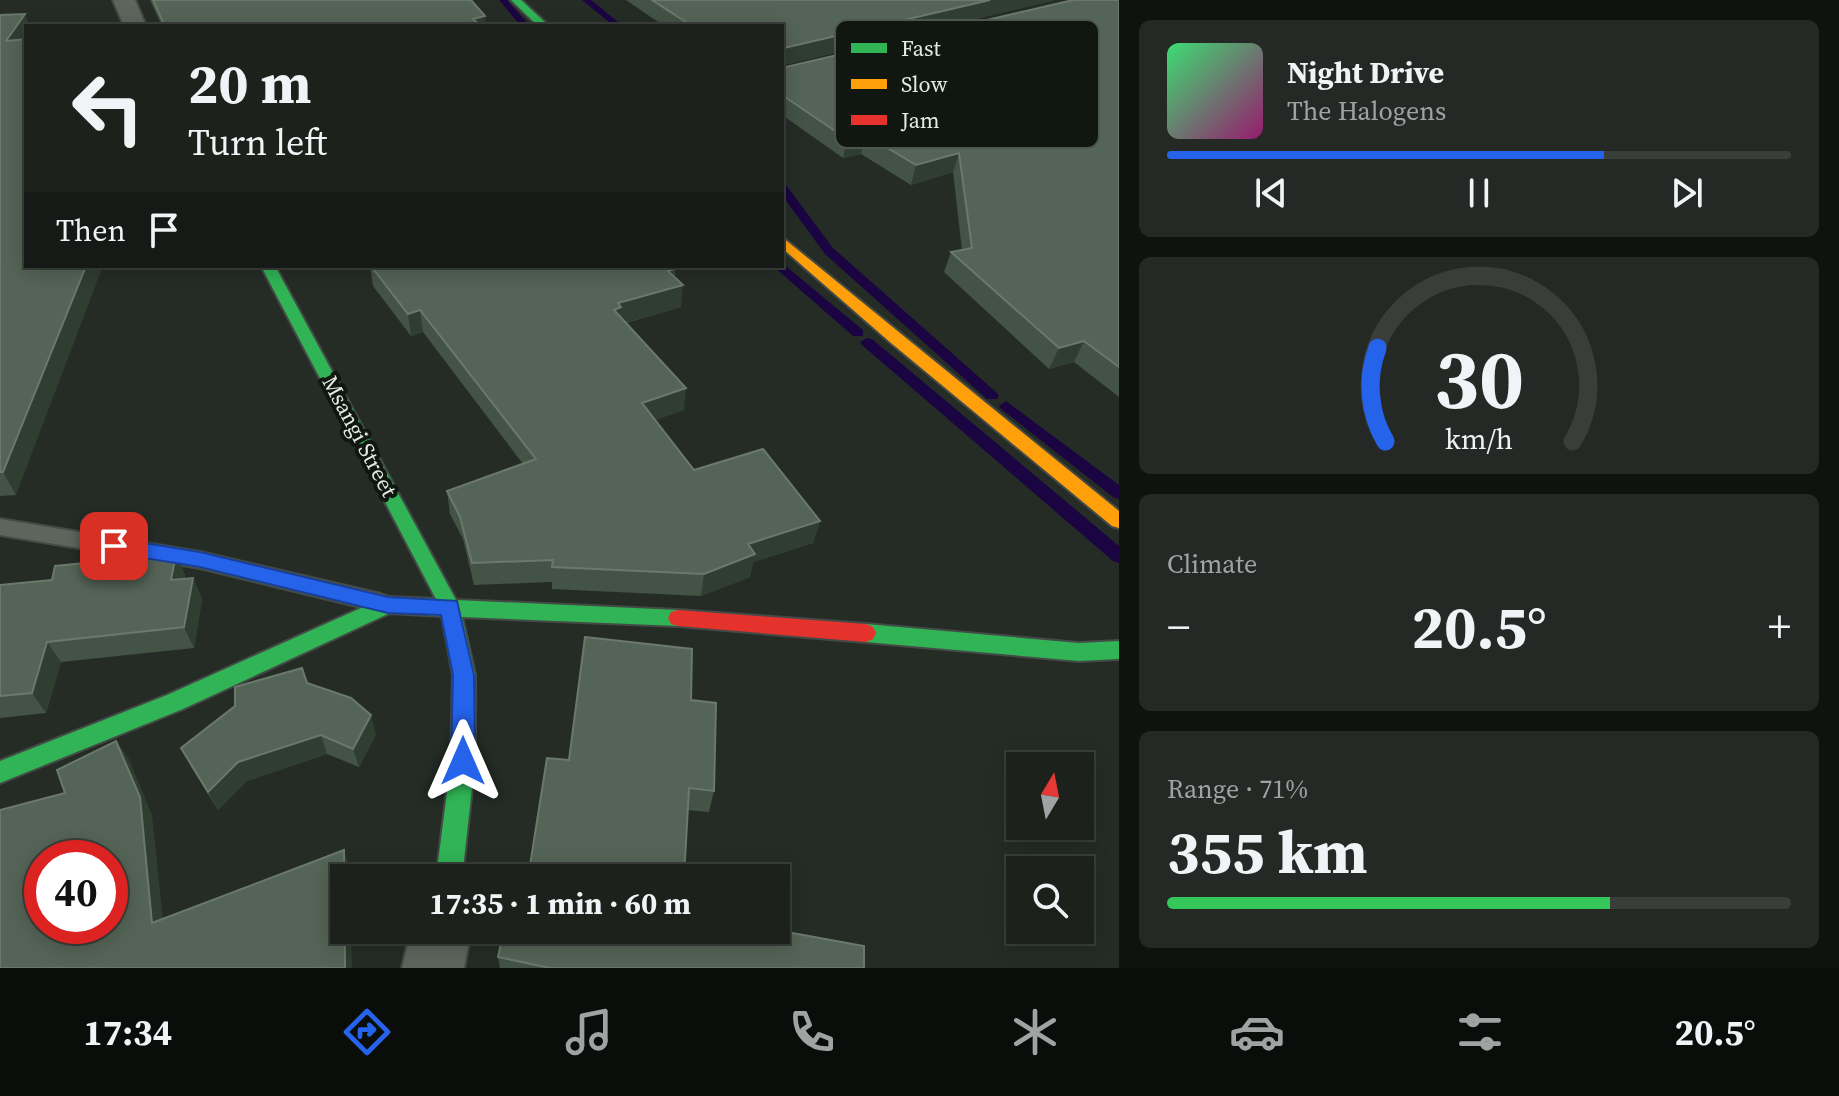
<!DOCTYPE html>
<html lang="en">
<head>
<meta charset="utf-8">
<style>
  :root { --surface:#1c211c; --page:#252925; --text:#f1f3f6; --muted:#a0a3a3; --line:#3a3e3b; --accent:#2563eb }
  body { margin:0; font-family:"Source Serif 4",serif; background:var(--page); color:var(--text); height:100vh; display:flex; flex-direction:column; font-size:30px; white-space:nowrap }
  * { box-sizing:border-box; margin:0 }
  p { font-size:26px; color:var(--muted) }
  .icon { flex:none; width:44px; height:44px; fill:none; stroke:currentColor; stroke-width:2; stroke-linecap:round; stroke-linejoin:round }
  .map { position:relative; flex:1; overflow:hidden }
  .side { display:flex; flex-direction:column; gap:20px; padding:20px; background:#0f120f; width:720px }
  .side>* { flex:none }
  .banner { position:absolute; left:24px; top:24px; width:760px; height:244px; border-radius:0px; box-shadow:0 4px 20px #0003,0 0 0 2px var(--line); background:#1c211c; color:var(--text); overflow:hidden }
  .needle { width:52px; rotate:10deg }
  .tools { position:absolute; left:1006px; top:752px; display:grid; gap:16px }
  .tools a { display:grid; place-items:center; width:88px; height:88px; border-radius:0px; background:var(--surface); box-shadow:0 4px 20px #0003,0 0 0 2px var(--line); font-size:40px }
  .speed { position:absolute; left:24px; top:840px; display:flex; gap:16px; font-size:40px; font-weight:700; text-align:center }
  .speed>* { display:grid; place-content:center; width:104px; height:104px; border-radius:50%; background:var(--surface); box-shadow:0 4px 20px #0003,0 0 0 2px var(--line); line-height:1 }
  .speed .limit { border:12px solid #d22; background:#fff; color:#111 }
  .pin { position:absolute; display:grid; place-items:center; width:68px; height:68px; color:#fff; margin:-34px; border-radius:16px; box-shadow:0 4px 12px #0006 }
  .me { position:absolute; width:88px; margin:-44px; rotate:0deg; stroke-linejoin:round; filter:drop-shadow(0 0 6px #0008) }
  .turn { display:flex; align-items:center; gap:28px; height:168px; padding:0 32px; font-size:36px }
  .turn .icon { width:104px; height:104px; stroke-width:2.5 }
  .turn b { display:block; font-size:56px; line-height:68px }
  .then { display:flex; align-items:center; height:76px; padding:0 32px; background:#0003; gap:16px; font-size:30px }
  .big { font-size:60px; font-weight:700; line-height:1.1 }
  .side .widget { flex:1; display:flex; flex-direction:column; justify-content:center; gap:12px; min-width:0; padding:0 28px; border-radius:12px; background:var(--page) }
  .side .dial { align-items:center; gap:0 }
  .dial svg { height:208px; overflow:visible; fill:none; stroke:var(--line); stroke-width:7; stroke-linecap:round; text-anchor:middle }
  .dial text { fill:var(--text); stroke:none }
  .song { display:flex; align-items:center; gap:24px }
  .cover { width:96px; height:96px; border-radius:12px; background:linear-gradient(135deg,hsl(140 70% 55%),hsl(320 70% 35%)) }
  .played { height:8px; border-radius:4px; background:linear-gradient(90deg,var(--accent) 70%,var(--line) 70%) }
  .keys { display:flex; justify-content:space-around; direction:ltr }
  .heat { display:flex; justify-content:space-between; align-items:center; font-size:44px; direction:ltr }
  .charge { height:12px; border-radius:6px; background:linear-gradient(90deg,#34c759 71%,var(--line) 0) }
  .trip { position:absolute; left:330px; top:864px; width:460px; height:80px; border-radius:0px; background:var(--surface); box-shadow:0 4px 20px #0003,0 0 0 2px var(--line); font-weight:700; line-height:80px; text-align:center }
  .tabs { display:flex; height:128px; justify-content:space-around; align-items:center; background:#0b0d0b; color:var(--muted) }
  .tabs .icon { width:56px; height:56px }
  .tabs .active { color:var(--accent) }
  .tabs b { font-size:36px; color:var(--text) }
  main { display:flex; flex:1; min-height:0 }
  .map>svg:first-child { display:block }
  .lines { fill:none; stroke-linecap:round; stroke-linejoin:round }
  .stream { fill:#1b0442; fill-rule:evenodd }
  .lane-casing { stroke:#444a45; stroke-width:4 }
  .street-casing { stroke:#444a45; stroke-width:4 }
  .fast-casing { stroke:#444a45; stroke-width:4 }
  .slow-casing { stroke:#444a45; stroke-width:4 }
  .jam-casing { stroke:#444a45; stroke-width:4 }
  .lane { fill:#5c665d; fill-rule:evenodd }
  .street { fill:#5c665d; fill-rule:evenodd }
  .fast { fill:#30b455; fill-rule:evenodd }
  .slow { fill:#ff9f0a; fill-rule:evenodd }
  .jam { fill:#e5322d; fill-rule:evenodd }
  .wall { fill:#435345 }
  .shaded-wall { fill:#303d31 }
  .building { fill:#546456; stroke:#6a796c; stroke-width:2; fill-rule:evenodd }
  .route { fill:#2563eb; stroke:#184099; stroke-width:2 }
  .labels { text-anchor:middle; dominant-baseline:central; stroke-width:8; stroke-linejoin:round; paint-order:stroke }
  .street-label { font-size:22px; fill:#e2eae2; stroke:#101610 }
  .key { fill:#101610; stroke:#4f564f; stroke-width:2 }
  .key-label { font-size:22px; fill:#e2eae2 }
</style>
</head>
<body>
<main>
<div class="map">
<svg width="1119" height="968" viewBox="0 0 1119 968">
  <rect width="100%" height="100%" fill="#252c26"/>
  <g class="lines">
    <!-- stream -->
    <path class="stream" d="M 499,0 L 507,0 L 530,26 L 521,26 Z
      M 582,0 L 591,0 L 623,26 L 614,26 Z
      M 782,184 L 786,185 L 833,248 L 997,393 L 999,396 L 997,399 L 987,399 L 825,254 L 782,195 Z
      M 782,263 L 863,330 L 863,336 L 853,336 L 773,266 L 782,266 Z
      M 867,338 L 872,339 L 1119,546 L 1119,563 L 1113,561 L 862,345 L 860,342 Z
      M 1006,401 L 1119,485 L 1119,499 L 1113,497 L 1001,409 L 999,406 Z"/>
    <!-- lane casing -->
    <g class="lane-casing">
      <path id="lane" d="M 0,519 L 200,552 L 381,594 L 389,597 L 392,603 L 389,609 L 381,612 L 200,568 L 0,535 Z"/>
    </g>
    <!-- street casing -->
    <g class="street-casing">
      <path id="street" d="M 113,0 L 135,0 L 146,26 L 124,26 Z
        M 411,930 L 471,930 L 464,968 L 402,968 Z"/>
    </g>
    <!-- fast casing -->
    <g class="fast-casing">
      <path id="fast" d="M 511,0 L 521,0 L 549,26 L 538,26 Z
        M 261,266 L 275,266 L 456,600 L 678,610 L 685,612 L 688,618 L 685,624 L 678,626 L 462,617 L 475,675 L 475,761 L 462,878 L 436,878 L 451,761 L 453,675 L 442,616 L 390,613 L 183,709 L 0,783 L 0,761 L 167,695 L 381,599 L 388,597 L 436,599 Z
        M 866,624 L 1079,643 L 1119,641 L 1119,659 L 1079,661 L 866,642 L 859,639 L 856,633 L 859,627 Z"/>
    </g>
    <!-- slow casing -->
    <g class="slow-casing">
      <path id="slow" d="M 782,237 L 1119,511 L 1119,528 L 1112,526 L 891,343 L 782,248 Z"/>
    </g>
    <!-- jam casing -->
    <g class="jam-casing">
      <path id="jam" d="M 678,610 L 866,624 L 873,627 L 876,633 L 873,639 L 866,642 L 678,626 L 671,624 L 668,618 L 671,612 Z"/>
    </g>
    <!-- lane -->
    <use href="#lane" class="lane"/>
    <!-- street -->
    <use href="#street" class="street"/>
    <!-- fast -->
    <use href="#fast" class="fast"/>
    <!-- slow -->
    <use href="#slow" class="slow"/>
    <!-- jam -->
    <use href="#jam" class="jam"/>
  </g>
  <!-- wall -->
  <path class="wall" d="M 150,0 L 471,0 L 161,24 Z
    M 626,0 L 1055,0 L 783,65 L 786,67 L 1119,0 L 1119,397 L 1074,362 L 1049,369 L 944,272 L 951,252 L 962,250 L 953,172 L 911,185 L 861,154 L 843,158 L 782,115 L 782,26 L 664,26 Z
    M 0,15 L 26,26 L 16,495 L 0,496 Z
    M 370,266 L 673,266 L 675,269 L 675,277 L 681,307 L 626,323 L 684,410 L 655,420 L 694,470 L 820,521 L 813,543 L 753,562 L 750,577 L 701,596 L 552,589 L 552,582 L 474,585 L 463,539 L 450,514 L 447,491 L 523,464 L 423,332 L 411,336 L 373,286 Z
    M 176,554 L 185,575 L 185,579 L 193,578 L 202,599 L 194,648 L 61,662 L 46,713 L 0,718 L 0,585 L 52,580 Z
    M 302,668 L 308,683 L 376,734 L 359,767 L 327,754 L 247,781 L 218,810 L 191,767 Z
    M 691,700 L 714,791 L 709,812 L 687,810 L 569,760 Z
    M 498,957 L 864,968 L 500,968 Z"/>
  <!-- shaded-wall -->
  <path class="shaded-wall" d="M 990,0 L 1055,0 L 782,65 L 784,48 Z
    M 25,14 L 29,26 L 26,26 L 26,40 L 6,41 Z
    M 485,16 L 486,26 L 474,26 L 473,19 Z
    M 866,135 L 861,154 L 843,158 L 847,139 Z
    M 959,153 L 953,172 L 911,185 L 916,165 Z
    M 86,266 L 103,266 L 16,495 L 3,472 Z
    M 675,269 L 673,288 L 683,285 L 681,307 L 620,324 L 614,310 L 618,303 L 668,271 Z
    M 420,310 L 423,332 L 411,336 L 408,314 Z
    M 1084,341 L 1074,362 L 1049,369 L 1059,348 Z
    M 686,388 L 684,410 L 640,426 L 642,403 Z
    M 820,521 L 813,543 L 753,562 L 750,577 L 701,596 L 704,574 L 748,544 Z
    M 176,554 L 185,575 L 181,601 L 171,580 Z
    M 193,578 L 202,599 L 194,648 L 184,627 Z
    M 47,642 L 61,662 L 46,713 L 32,693 Z
    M 371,715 L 376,734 L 359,767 L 353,749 Z
    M 321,735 L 327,754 L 247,781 L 218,810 L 208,792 L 238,762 Z
    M 116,741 L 129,759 L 152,815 L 165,939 L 152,923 Z
    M 344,850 L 350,867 L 350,878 L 344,878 Z
    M 345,930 L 351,930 L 352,968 L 345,968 Z"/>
  <!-- building -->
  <path class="building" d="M 153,0 L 471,0 L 485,16 L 473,19 L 481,26 L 143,26 L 164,24 Z
    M 652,0 L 990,0 L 784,48 L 782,64 L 782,26 L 692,26 Z
    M 1073,0 L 1119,0 L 1119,367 L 1084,341 L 1059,348 L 951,252 L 972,248 L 959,153 L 916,165 L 866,135 L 847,139 L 782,95 L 782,64 L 786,67 Z
    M 25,14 L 6,41 L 26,39 L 26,266 L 86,266 L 3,472 L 0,472 L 0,15 Z
    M 371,266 L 673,266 L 675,269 L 668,271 L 683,285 L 618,303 L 621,307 L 614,310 L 686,388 L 642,403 L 694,470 L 763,449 L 820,521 L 748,544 L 755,554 L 704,574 L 552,567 L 553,560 L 472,563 L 460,517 L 447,491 L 536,459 L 420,310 L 408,314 Z
    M 176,554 L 171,580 L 193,578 L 184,627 L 47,642 L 32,693 L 0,696 L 0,585 L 52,580 L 55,566 Z
    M 585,637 L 692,649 L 691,700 L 716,703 L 714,791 L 689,788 L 684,878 L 528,878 L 547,758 L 569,760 Z
    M 302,668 L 307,683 L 351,698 L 371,715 L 353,749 L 321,735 L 238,762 L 208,792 L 181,748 L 235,706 L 235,687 Z
    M 116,741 L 140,797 L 152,923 L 344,850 L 345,968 L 0,968 L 0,810 L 65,793 L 57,770 ZM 42,858 L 110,858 L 110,926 L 42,926 Z
    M 504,930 L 776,930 L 864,946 L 864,968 L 550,968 L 498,957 Z"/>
  <!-- route -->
  <path class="route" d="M 114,538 L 200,552 L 388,597 L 457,601 L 474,675 L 475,761 L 471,769 L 463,772 L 455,769 L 451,761 L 453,675 L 441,615 L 388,613 L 200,567 L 114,553 L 107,551 L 105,546 L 107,541 Z"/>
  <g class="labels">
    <!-- street labels -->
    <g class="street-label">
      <text transform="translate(360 436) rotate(62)">Msangi Street</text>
    </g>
  </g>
  <!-- legend -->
  <rect x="835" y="20" width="264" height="128" rx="12" class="key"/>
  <rect x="851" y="43" width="36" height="10" fill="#30b455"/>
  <rect x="851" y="79" width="36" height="10" fill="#ff9f0a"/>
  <rect x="851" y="115" width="36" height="10" fill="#e5322d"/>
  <g class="key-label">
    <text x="901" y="56">Fast</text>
    <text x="901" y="92">Slow</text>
    <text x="901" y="128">Jam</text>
  </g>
</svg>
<div class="tools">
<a><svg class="needle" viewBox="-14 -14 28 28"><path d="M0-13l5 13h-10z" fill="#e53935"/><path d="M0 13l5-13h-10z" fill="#a0a3a3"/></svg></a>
<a><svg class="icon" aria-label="search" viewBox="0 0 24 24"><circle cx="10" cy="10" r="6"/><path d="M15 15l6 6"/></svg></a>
</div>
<div class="speed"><div class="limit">40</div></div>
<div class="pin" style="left:114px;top:546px;background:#d93025"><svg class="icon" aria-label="arrive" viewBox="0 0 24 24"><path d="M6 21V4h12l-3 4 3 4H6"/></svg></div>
<svg class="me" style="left:463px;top:761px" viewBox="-20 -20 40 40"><path d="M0-17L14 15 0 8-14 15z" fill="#2563eb" stroke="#fff" stroke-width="4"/></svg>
<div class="trip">17:35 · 1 min · 60 m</div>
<div class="banner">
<div class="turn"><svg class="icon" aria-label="left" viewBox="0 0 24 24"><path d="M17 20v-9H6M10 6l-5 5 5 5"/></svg><div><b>20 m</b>Turn left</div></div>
<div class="then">Then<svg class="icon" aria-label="arrive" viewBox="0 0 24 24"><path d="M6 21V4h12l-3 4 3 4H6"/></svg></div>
</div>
</div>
<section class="side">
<div class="widget">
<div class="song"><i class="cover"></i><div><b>Night Drive</b><p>The Halogens</p></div></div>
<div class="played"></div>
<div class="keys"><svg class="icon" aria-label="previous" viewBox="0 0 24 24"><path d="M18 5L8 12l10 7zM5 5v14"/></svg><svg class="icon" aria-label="pause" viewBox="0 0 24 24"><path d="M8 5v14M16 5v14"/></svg><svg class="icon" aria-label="next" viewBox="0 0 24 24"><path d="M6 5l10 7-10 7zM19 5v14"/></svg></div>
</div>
<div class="widget dial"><svg viewBox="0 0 100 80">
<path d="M14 69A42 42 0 1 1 86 69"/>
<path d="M14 69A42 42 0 0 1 11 33" stroke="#2563eb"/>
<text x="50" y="56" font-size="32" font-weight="700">30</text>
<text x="50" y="72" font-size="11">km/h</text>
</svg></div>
<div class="widget"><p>Climate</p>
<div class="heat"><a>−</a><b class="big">20.5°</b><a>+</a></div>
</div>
<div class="widget"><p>Range · 71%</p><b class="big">355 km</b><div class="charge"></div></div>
</section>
</main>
<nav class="tabs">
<b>17:34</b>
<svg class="icon active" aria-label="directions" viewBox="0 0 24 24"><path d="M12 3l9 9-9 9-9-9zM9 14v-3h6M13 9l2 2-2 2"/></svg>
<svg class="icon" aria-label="music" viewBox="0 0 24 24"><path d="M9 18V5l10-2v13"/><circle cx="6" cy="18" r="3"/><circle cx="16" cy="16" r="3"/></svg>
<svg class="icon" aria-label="phone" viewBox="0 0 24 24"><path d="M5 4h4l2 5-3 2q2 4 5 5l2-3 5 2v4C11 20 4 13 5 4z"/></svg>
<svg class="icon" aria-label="climate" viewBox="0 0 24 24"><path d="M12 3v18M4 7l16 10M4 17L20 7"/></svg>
<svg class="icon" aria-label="car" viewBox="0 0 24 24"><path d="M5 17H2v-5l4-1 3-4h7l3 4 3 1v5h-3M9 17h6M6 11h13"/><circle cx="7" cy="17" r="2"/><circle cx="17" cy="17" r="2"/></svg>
<svg class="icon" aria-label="filters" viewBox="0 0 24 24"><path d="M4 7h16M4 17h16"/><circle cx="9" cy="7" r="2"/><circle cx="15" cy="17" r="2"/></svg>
<b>20.5°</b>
</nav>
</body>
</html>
